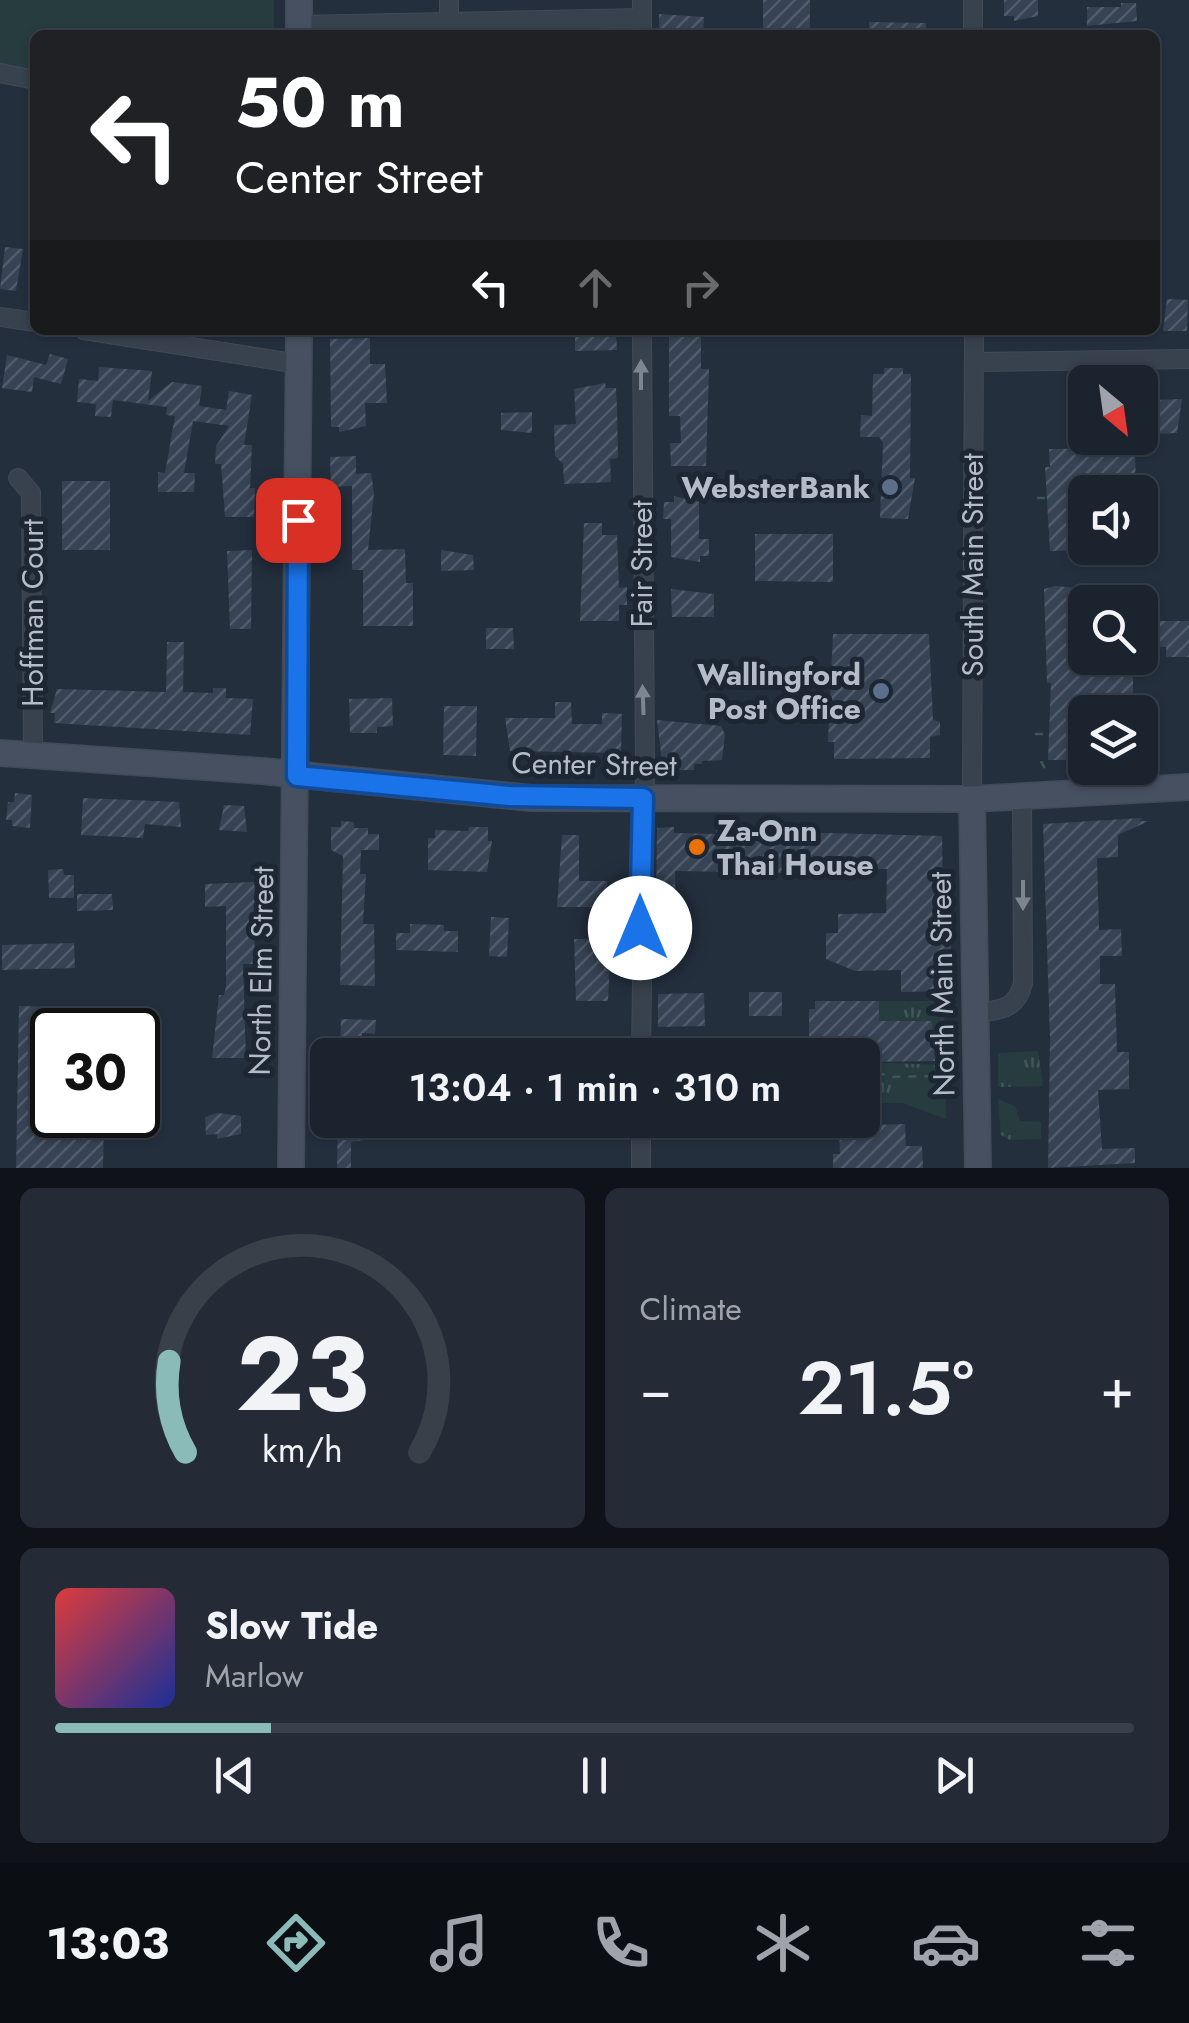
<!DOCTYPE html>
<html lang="en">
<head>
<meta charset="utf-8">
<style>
  :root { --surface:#1b232e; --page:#242b36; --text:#f1f3f6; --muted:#a0a4aa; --line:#39404a; --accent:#8bbbb9 }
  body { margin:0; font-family:Jost,sans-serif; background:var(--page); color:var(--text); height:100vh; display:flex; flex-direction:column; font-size:38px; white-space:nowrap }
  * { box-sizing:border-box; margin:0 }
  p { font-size:32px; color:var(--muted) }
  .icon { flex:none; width:55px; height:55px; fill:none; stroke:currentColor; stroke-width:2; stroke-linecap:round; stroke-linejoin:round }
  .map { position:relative; height:1168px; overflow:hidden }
  .sheet { display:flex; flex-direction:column; gap:20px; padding:20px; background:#0f1319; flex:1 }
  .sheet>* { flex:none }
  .top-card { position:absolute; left:30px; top:30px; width:1130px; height:305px; border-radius:15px; box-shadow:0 2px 8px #0004,0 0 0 2px var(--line); background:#202124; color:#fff; overflow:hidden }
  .needle { width:65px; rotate:151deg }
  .fabs { position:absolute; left:1068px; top:365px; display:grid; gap:20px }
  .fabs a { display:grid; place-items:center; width:90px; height:90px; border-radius:15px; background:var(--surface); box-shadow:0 2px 8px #0004,0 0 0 2px var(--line); font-size:50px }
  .speed { position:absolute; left:30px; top:1008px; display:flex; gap:20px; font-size:50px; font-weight:700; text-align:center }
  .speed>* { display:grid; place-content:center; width:130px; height:130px; border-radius:50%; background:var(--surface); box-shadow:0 2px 8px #0004,0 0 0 2px var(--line); line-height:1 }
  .speed .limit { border:5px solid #111; border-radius:15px; background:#fff; color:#111 }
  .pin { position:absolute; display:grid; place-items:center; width:85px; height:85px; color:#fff; margin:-42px; border-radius:20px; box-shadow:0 5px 15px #0006 }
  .me { position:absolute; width:110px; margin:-55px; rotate:0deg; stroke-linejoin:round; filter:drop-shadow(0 0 8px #0008) }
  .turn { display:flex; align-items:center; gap:35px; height:210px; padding:0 40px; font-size:45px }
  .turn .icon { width:130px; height:130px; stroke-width:2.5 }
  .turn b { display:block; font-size:70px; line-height:85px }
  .lanes { display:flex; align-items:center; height:95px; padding:0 40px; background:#0003; justify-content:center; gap:50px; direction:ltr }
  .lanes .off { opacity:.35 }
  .big { font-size:75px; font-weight:600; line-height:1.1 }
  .sheet .tile { flex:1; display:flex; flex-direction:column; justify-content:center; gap:15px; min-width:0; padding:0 35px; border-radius:15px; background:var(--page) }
  .sheet .dial { align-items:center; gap:0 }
  .dial svg { height:260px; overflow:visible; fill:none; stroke:var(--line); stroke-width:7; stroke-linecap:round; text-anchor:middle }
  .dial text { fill:var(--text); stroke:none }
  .song { display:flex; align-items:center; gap:30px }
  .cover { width:120px; height:120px; border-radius:15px; background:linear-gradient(135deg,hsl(0 70% 55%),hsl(230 70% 35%)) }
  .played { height:10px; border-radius:5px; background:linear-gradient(90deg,var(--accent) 20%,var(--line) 20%) }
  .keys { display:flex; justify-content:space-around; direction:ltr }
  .heat { display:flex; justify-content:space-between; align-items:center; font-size:55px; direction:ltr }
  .sheet .tiles { flex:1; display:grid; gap:20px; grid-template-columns:1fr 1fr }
  .tile:last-child { grid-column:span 2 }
  .trip { position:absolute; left:310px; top:1038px; width:570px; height:100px; border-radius:15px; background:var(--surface); box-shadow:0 2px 8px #0004,0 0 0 2px var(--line); font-weight:600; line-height:100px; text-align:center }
  .tab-bar { display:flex; height:160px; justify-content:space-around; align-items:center; background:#0b0e12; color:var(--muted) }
  .tab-bar .icon { width:70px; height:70px }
  .tab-bar .on { color:var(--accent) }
  .tab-bar b { font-size:45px; color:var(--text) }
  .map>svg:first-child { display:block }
  .grass { fill:url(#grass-tufts) }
  .park { fill:#263c3f }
  .building { fill:url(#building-hatch) }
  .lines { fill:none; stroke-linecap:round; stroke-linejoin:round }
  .street-casing { stroke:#414a57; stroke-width:20 }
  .secondary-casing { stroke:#414a57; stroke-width:28 }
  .path { stroke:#3f5557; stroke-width:2.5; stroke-dasharray:8 8; stroke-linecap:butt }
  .street { stroke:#38414e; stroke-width:18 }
  .secondary { stroke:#465061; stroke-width:25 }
  .oneway { fill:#7c8592 }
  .route-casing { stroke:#114b97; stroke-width:25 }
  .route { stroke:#1a73e8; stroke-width:18 }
  .service-dot { fill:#5c6f8a; stroke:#1d2633; stroke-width:4 }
  .food-dot { fill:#e8710a; stroke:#1d2633; stroke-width:4 }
  .labels { text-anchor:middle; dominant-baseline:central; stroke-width:10; stroke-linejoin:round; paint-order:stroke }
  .poi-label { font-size:30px; font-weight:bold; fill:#b4bcc9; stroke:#1d2633; text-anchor:end }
  .street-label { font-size:30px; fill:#b4bcc9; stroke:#1d2633 }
</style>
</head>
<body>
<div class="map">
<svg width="1189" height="1168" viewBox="0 0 1189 1168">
  <defs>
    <pattern id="grass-tufts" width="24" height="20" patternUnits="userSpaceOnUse" patternTransform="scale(2.5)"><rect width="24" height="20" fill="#263c3f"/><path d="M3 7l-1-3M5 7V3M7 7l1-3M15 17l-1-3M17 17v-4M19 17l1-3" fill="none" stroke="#435659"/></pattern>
    <pattern id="building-hatch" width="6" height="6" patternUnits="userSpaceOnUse" patternTransform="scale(2.5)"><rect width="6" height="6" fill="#364354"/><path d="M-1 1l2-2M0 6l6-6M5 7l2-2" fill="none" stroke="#515c6b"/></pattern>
  </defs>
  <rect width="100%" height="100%" fill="#242f3e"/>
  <!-- grass -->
  <path class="grass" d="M 879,1001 L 944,1001 L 946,1119 L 903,1103 L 874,1103 L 871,1087 L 863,1080 L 862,1062 L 941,1065 L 941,1059 L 935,1058 L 932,1021 L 879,1021 Z
    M 1038,1051 L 1043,1086 L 998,1087 L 998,1053 Z
    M 998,1099 L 1015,1106 L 1020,1121 L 1041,1122 L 1041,1139 L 1010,1140 L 1001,1135 Z"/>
  <!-- park -->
  <path class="park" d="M 0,0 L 274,0 L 274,35 L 35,35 L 35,72 L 0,64 Z"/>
  <!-- building -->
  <path class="building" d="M 763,0 L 810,0 L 810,35 L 763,35 Z
    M 1004,0 L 1038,0 L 1038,16 L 1014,21 L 1014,16 L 1004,16 Z
    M 1121,3 L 1136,3 L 1137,21 L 1087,26 L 1087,7 L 1121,7 Z
    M 659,14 L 704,17 L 703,34 L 659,30 Z
    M 869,22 L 926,23 L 926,35 L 869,35 Z
    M 5,247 L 23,249 L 16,291 L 0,289 Z
    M 1167,299 L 1188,300 L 1187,331 L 1163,331 Z
    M 575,330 L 616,333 L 617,350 L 575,351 Z
    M 669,330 L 701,330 L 701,369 L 709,369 L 706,466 L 671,466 L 670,443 L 681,443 L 680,416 L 669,416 Z
    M 370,338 L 370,364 L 385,364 L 387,403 L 365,403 L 366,426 L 339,432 L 339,427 L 331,427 L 330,339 Z
    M 50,354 L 68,359 L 61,384 L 34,377 L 32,392 L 2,388 L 7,355 L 46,365 Z
    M 99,367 L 152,371 L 148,401 L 172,382 L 202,386 L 199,406 L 226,410 L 229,391 L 252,395 L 244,445 L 252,445 L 250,488 L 255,488 L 254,517 L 225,517 L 221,464 L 215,464 L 216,446 L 229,426 L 193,421 L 184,473 L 195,473 L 194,492 L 158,492 L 158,472 L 165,473 L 175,416 L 166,415 L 167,407 L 113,400 L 111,417 L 95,416 L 96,404 L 77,402 L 79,379 L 98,381 Z
    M 884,368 L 903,368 L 903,374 L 911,374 L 910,478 L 915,478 L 908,519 L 880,518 L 883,443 L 879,437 L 860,437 L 861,415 L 872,416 L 873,374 L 884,374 Z
    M 605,383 L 606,388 L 616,388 L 617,407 L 618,458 L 610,459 L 611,482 L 564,484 L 563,464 L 555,456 L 554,425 L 576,424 L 574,389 Z
    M 1182,399 L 1177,433 L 1157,434 L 1157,400 Z
    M 532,412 L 532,433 L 501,430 L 501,413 Z
    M 1135,448 L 1136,492 L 1085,492 L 1085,550 L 1050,551 L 1045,467 L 1050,467 L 1049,449 Z
    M 356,456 L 356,474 L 371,473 L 374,493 L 368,550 L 405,549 L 406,583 L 413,583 L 413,626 L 363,626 L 363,570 L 352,570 L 352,486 L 331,487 L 330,457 Z
    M 62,481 L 110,481 L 110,550 L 62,550 Z
    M 674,496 L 699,502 L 699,539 L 709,539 L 709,556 L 700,556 L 700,562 L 671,557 L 671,519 L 663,519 L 664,502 L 674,502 Z
    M 584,523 L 602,523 L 602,535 L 617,535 L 619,588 L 627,587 L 627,605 L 619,605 L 619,621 L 580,621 Z
    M 755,534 L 833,534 L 833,582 L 755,581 Z
    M 252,550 L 251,629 L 230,629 L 227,551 Z
    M 441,550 L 473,555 L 474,570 L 441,571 Z
    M 1055,586 L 1089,589 L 1085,609 L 1085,666 L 1133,666 L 1133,712 L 1085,712 L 1085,760 L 1048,760 L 1051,683 L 1047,683 L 1044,589 Z
    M 671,589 L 714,594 L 714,617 L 672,617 Z
    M 1147,621 L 1189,621 L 1189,657 L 1166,657 L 1166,647 L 1147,647 Z
    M 486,628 L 513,628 L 514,649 L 486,649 Z
    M 833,634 L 929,634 L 933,720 L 940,722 L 940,735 L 930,737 L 930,758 L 834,759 L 834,742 L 828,742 Z
    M 167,642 L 184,642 L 183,692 L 213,693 L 213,688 L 226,688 L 226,698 L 253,699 L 250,735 L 54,723 L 55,713 L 50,713 L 57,689 L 166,692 Z
    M 392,698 L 393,726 L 377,727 L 377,733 L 350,733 L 349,699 Z
    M 555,702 L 571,702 L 572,724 L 602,724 L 602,713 L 622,714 L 621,753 L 510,751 L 505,718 L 555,718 Z
    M 444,706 L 477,706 L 476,756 L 443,755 Z
    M 657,720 L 721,726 L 725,735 L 722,760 L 702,761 L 702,764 L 694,764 L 694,770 L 663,770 Z
    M 15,793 L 32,795 L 30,828 L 12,826 L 12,820 L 6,820 L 8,802 L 14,802 Z
    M 83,798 L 179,802 L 181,827 L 145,824 L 143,838 L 81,835 Z
    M 224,805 L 244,806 L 247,832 L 219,830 Z
    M 1142,818 L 1139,821 L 1149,821 L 1118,835 L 1118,857 L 1097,858 L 1099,930 L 1121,929 L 1122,956 L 1100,956 L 1100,984 L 1115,984 L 1117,1052 L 1129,1052 L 1129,1089 L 1098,1090 L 1102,1149 L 1135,1148 L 1135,1163 L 1048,1168 L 1050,1039 L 1043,824 Z
    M 341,821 L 354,822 L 354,828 L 368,828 L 368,834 L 379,834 L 379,850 L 361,850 L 360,874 L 366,874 L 363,924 L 374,924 L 375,986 L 340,985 L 343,856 L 331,850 L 331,827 L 341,827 Z
    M 469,827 L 488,827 L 488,841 L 492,841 L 487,872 L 428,870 L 428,838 L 435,838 L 435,830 L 468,831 Z
    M 674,827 L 674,833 L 716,834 L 716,830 L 942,836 L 943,896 L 946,914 L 951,913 L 951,991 L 901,992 L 901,970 L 855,971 L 826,959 L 826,933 L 838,933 L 838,914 L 886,913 L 887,869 L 851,869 L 851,874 L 675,871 L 676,914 L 663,914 L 663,902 L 656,902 L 657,828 Z
    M 562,835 L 579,835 L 579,881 L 607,881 L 607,907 L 557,907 Z
    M 63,869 L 64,875 L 74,875 L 74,898 L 49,898 L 48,870 Z
    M 254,882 L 260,934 L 254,934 L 255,964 L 243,964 L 246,1058 L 212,1058 L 219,995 L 224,995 L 226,987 L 226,906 L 205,907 L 205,884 Z
    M 77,894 L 112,894 L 113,910 L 77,911 Z
    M 491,917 L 509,918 L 507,957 L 489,956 Z
    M 410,924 L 444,925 L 444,931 L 458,931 L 458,952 L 396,950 L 396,933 L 410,933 Z
    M 574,939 L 611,939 L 608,1001 L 576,1001 Z
    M 74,943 L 75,968 L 2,970 L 2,945 Z
    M 749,992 L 782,992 L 782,1016 L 749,1016 Z
    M 704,993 L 705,1026 L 658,1027 L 658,994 Z
    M 815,1001 L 879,1001 L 879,1021 L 932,1021 L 935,1061 L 862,1062 L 862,1055 L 809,1055 L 809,1009 L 815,1009 Z
    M 19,1006 L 107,1008 L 106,1030 L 52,1030 L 52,1115 L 104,1115 L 103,1168 L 16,1168 Z
    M 341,1019 L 376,1020 L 375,1034 L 362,1033 L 361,1048 L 340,1047 Z
    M 217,1113 L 241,1116 L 241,1134 L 217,1139 L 217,1134 L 206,1135 L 205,1117 Z
    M 338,1120 L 376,1120 L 376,1138 L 351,1142 L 351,1168 L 337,1168 Z
    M 905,1124 L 906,1146 L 922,1146 L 923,1168 L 833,1168 L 833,1154 L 840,1154 L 839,1126 Z"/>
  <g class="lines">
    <!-- street casing -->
    <g class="street-casing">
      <path id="street" d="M 973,0 L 973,35
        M 449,22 L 449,0
        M 299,25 L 642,18
        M 642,35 L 642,0
        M 0,73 L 35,80
        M 0,317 L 35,322
        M 84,330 L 299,364
        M 974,362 L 1189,359
        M 18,478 L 31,493 L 33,753
        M 972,799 L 974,330
        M 975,1013 C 999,1010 1017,1010 1023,983 L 1022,797
        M 641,1055 L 645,767 L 642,330
        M 641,1120 L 641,1168"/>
    </g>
    <!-- secondary casing -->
    <g class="secondary-casing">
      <path id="secondary" d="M 299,0 L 299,35
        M 0,753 L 262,771 L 531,798 L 972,799 L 1189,787
        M 972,799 L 978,1168
        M 291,1168 L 299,330"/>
    </g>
    <!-- path -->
    <path class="path" d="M 1037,498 L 1046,498
      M 1035,734 L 1045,734
      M 1041,761 L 1046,771
      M 941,1055 L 952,1055
      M 862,1067 L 891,1077 L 931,1076 L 940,1055 L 935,1022"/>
    <!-- street -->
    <use href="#street" class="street"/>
    <!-- secondary -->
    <use href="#secondary" class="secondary"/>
  </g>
  <!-- one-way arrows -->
  <defs><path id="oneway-solid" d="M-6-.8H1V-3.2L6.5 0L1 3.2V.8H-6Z" transform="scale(2.5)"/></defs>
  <g class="oneway">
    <use href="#oneway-solid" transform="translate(641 375) rotate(-90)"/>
    <use href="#oneway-solid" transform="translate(643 700) rotate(-92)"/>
    <use href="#oneway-solid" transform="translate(1023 895) rotate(90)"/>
  </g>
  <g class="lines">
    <!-- route casing -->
    <g class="route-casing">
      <path id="route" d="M 298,520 L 297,776 L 510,796 L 643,798 L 640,928"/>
    </g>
    <!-- route -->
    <use href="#route" class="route"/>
  </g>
  <!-- markers -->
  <g class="service-dot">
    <circle cx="890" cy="487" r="10"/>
    <circle cx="881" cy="691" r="10"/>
  </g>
  <circle class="food-dot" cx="697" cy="847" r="10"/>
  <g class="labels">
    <!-- poi labels -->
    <g class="poi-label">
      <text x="870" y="487">WebsterBank</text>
      <text x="861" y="674">Wallingford<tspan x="861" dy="34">Post Office</tspan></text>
      <text x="717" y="830" text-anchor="start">Za-Onn<tspan x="717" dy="34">Thai House</tspan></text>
    </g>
    <!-- street labels -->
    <g class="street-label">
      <text transform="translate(641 564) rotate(-90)">Fair Street</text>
      <text transform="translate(972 565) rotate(-90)">South Main Street</text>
      <text transform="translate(32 613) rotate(-90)">Hoffman Court</text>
      <text transform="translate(594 764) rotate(1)">Center Street</text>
      <text transform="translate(261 971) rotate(-89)">North Elm Street</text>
      <text transform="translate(942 984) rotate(-91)">North Main Street</text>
    </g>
  </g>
</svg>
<div class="fabs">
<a><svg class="needle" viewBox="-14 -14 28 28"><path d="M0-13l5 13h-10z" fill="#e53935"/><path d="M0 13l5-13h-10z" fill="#a0a4aa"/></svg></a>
<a><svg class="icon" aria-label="sound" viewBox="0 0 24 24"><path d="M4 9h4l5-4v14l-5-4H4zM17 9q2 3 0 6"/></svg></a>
<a><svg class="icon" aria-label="search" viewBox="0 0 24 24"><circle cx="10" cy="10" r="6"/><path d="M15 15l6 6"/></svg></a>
<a><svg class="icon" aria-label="layers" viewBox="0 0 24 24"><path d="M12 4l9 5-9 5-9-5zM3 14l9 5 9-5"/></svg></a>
</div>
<div class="speed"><div class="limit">30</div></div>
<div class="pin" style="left:298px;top:520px;background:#d93025"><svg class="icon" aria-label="arrive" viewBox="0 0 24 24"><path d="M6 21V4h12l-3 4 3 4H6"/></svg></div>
<svg class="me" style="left:640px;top:928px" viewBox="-20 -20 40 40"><circle r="19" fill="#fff"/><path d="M0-13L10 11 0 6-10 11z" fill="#1a73e8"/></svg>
<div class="trip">13:04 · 1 min · 310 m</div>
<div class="top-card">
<div class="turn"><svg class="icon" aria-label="left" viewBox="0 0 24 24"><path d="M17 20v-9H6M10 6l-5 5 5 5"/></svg><div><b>50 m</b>Center Street</div></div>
<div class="lanes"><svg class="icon" aria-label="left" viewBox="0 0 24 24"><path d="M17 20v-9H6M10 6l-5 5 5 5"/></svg><svg class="icon off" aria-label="ahead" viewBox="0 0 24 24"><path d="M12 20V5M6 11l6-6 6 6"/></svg><svg class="icon off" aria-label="right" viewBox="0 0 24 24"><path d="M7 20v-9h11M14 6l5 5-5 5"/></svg></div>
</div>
</div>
<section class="sheet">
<div class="tiles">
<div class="tile dial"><svg viewBox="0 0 100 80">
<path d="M14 69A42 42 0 1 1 86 69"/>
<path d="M14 69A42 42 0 0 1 9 41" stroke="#8bbbb9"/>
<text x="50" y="56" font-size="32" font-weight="700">23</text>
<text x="50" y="72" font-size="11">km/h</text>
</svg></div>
<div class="tile"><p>Climate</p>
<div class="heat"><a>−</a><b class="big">21.5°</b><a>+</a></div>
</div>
<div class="tile">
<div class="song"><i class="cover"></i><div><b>Slow Tide</b><p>Marlow</p></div></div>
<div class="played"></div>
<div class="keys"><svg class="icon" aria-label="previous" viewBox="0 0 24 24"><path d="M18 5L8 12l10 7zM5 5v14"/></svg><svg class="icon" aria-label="pause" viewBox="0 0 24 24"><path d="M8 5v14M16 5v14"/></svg><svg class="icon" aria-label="next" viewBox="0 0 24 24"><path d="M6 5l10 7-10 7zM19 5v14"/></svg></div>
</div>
</div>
</section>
<nav class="tab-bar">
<b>13:03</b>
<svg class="icon on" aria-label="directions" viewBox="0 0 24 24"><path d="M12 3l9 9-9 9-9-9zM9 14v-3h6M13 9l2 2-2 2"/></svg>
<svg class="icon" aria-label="music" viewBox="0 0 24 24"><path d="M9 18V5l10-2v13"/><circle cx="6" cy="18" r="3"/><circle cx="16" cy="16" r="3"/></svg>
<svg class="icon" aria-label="phone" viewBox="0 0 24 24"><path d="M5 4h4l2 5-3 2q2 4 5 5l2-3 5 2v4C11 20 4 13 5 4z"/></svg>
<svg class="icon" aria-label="climate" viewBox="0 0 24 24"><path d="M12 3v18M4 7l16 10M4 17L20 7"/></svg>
<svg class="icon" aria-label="car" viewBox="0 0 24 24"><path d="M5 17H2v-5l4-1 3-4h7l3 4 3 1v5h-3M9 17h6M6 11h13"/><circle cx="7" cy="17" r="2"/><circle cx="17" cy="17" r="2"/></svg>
<svg class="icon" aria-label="filters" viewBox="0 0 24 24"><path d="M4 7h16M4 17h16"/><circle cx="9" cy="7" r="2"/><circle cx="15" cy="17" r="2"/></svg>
</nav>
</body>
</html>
